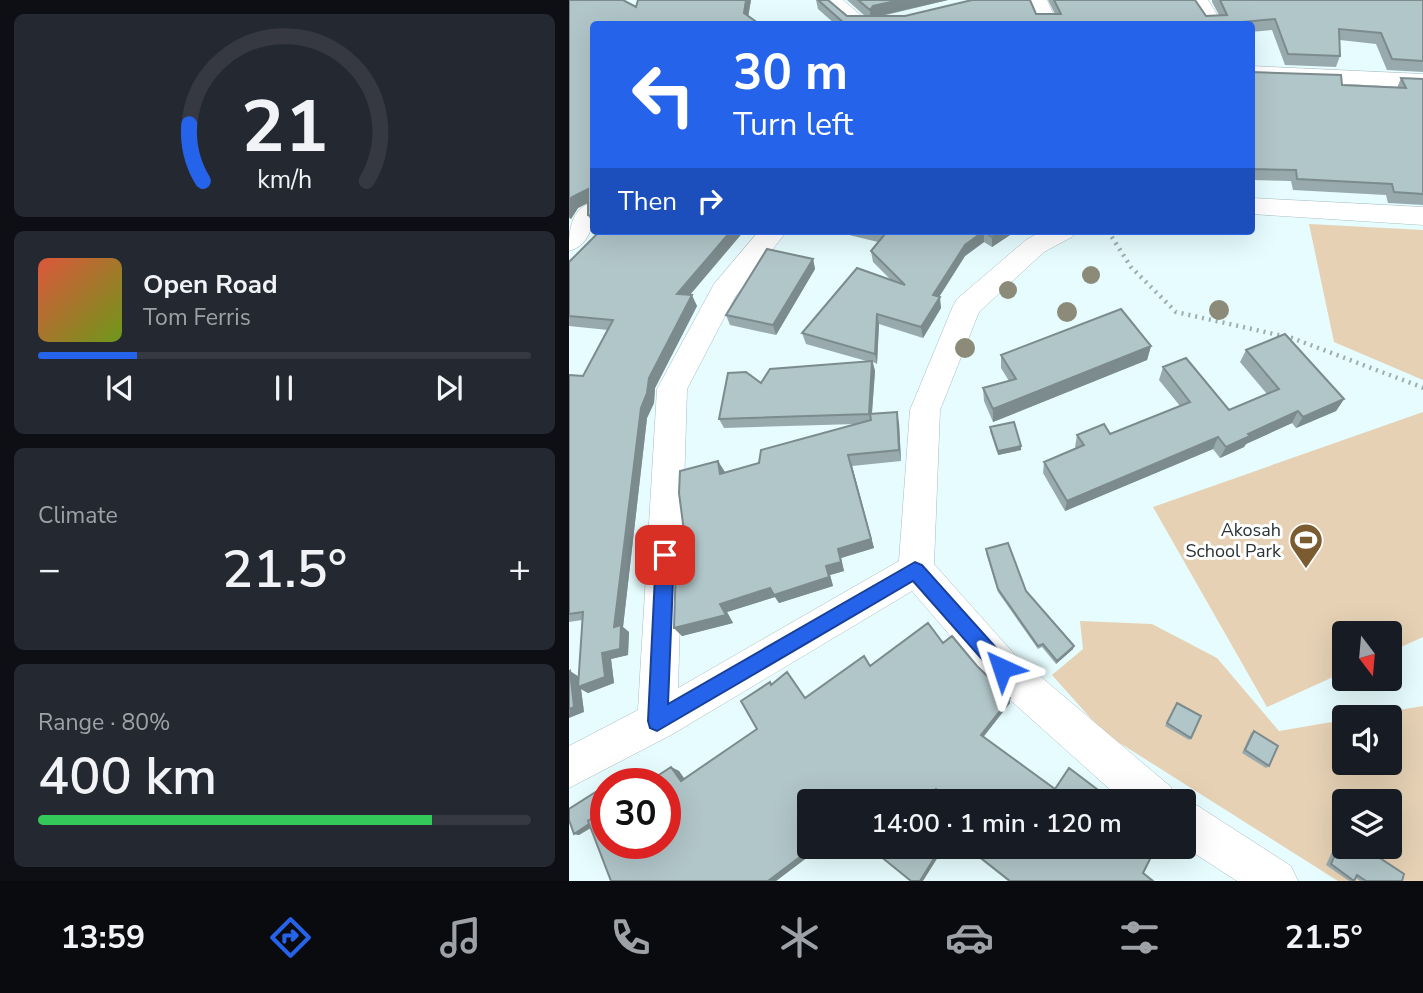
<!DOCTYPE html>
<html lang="en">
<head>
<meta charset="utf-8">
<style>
  :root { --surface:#171b24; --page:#242831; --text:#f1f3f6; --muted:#9ea1a6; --line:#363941; --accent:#2563eb }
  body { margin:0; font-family:"Nunito Sans",sans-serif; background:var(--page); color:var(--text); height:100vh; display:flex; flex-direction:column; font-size:26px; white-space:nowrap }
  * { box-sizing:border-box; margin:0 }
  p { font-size:23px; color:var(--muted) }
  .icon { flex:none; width:38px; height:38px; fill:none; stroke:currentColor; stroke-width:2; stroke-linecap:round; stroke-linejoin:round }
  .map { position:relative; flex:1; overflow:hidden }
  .panel { display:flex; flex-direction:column; gap:14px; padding:14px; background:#0d0f14; width:569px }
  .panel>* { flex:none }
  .banner { position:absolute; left:21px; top:21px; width:665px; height:214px; border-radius:7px; box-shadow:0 7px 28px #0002; background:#2563eb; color:#fff; overflow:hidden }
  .needle { width:46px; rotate:164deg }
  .fabs { position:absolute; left:763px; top:621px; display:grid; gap:14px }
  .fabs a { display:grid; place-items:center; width:70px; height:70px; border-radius:7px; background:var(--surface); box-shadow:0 7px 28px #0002; font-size:35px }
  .speed { position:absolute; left:21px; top:768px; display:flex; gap:14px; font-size:35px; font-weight:700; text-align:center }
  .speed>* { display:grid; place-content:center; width:91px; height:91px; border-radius:50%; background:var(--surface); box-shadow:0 7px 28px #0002; line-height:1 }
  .speed .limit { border:10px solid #d22; background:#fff; color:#111 }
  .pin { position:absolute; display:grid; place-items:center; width:60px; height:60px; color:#fff; margin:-30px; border-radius:14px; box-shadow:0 4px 10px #0006 }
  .me { position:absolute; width:77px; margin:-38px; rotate:318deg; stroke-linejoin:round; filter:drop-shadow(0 0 5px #0008) }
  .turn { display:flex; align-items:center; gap:24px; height:147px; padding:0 28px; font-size:32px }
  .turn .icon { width:91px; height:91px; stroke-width:2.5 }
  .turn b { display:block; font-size:49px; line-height:60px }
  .then { display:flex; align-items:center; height:66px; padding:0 28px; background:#0003; gap:14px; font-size:26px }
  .big { font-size:52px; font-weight:600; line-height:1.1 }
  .panel .tile { flex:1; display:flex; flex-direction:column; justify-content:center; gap:10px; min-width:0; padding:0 24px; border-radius:10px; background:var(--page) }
  .panel .dial { align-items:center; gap:0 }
  .dial svg { height:182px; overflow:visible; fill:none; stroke:var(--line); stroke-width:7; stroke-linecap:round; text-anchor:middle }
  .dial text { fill:var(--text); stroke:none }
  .song { display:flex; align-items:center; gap:21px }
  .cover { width:84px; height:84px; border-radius:10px; background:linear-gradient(135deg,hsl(10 70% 55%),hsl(80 70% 35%)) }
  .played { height:7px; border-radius:4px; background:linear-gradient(90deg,var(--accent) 20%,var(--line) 20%) }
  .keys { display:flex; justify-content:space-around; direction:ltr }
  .heat { display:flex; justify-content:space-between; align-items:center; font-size:38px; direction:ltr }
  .charge { height:10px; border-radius:5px; background:linear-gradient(90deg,#34c759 80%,var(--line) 0) }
  .trip { position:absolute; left:228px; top:789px; width:399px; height:70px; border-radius:7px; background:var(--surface); box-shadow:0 7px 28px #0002; font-weight:600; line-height:70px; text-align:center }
  .dock { display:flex; height:112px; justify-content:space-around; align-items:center; background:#090b0e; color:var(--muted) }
  .dock .icon { width:49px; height:49px }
  .dock .active { color:var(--accent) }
  .dock b { font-size:32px; color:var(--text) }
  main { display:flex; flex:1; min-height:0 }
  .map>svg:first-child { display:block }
  .green { fill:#e6d1b4; fill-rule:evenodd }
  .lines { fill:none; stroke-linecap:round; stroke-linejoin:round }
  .street-casing { stroke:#a7bcbf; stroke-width:1 }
  .path { stroke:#9daeaf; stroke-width:4.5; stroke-dasharray:2 5; stroke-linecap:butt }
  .street { fill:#fff; fill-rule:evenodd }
  .tree { fill:#8c8a78 }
  .wall { fill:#98aaad }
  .shaded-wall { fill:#7c8b8d }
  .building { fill:#b1c6c9; stroke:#7c8b8d; stroke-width:2 }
  .route { fill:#2563eb; stroke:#184099; stroke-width:2 }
  .labels { text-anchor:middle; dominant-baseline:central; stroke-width:6; stroke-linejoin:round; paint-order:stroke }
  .poi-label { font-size:18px; fill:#2a3233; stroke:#fff; text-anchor:end }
</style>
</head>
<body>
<main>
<section class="panel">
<div class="tile dial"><svg viewBox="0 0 100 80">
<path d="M14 69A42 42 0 1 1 86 69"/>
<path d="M14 69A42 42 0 0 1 8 44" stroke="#2563eb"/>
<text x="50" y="56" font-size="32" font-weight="700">21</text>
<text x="50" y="72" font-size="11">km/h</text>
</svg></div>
<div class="tile">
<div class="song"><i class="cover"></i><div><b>Open Road</b><p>Tom Ferris</p></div></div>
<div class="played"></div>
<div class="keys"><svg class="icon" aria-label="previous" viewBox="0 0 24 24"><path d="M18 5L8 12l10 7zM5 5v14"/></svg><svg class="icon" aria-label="pause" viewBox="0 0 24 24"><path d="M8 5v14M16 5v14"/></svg><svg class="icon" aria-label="next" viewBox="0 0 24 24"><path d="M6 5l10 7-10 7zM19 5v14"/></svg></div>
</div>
<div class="tile"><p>Climate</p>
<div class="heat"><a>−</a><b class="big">21.5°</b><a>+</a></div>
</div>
<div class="tile"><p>Range · 80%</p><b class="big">400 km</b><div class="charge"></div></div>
</section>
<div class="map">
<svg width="855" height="881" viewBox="0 0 855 881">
  <rect width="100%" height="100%" fill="#e6fcfe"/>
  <!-- green -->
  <path class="green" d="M 740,224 L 854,230 L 854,380 L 765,342 Z
    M 854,412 L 854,637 L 821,652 L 821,634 L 775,634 L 775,672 L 698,707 L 584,507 Z
    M 511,621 L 583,624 L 648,658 L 710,731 L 775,720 L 775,763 L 821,763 L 821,718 L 788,717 L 854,706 L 854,881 L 769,881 L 535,733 L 483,675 L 514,649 ZM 775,802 L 821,802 L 821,847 L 775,847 Z"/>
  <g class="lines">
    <!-- street casing -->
    <g class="street-casing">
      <path id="street" d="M 252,0 L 274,0 L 302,24 L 280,24 Z
        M 458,0 L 478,0 L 489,24 L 469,24 Z
        M 619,0 L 639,0 L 654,24 L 634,24 Z
        M 682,66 L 855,74 L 855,88 L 682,79 Z
        M 682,198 L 855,207 L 855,225 L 682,214 Z
        M 24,202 C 26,222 22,245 0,251 C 0,231 1,209 24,202 Z
        M 190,231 L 218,231 L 166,297 L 118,389 L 109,688 L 330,561 L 341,410 L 384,306 L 388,299 L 457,240 L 473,231 L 507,231 L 503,237 L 475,252 L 410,312 L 371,410 L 365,564 L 446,655 L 602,787 L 607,802 L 555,802 L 420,681 L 343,591 L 102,735 L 0,788 L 0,746 L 69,710 L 88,389 L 145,284 Z
        M 614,800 L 629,806 L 722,866 L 729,881 L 668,881 L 614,846 L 614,802 L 611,802 Z"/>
    </g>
    <!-- path -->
    <path class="path" d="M 539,231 L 562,267 L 607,312 L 723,338 L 855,388"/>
    <!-- street -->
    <use href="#street" class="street"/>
  </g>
  <!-- trees -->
  <g class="tree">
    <circle cx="522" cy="275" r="9"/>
    <circle cx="439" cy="290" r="9"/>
    <circle cx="650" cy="310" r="10"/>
    <circle cx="498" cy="312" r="10"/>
    <circle cx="396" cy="348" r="10"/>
  </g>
  <!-- wall -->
  <path class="wall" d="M 0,0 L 67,7 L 182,0 L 179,16 L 24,24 L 24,225 L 19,215 L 19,203 L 9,208 L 2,219 L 0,218 Z
    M 247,0 L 259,0 L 278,16 L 296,16 L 278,0 L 379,0 L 313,16 L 486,14 L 479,0 L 626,0 L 637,16 L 650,15 L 643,2 L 643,0 L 854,0 L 854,72 L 818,70 L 807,44 L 771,40 L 771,56 L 767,67 L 716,65 L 703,30 L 682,32 L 682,24 L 266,24 L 249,9 Z
    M 682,72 L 773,85 L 828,88 L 832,78 L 854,79 L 854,205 L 819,203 L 817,195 L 724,190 L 722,181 L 682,180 Z
    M 31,231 L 175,231 L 121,295 L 128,306 L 86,388 L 85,403 L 78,418 L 54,627 L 60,632 L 59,655 L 42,659 L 45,683 L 19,693 L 12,689 L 15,712 L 1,671 L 10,677 L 13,620 L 0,622 L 0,375 L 14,376 L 39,330 L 0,326 L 0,262 Z
    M 273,231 L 444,231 L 444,233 L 423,247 L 415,242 L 396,256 L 370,297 L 372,308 L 354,338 L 310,324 L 308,364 L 304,362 L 306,371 L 303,414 L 330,423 L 332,461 L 283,466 L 305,548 L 272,558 L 275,571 L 261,575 L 264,586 L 210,603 L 206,597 L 158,612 L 164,623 L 113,636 L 105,628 L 119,562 L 156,472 L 190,463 L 287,424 L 155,428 L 150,419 L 192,383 L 301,362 L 237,344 L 233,333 L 322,280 L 304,262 L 302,251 L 309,242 L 276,234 Z
    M 244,259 L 246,269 L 207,335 L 161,325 L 157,315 Z
    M 582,346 L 578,360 L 424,422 L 415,401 L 414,388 L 440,381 L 432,368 L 432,355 Z
    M 677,350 L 775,399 L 767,411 L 727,428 L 723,423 L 677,444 L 675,447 L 651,458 L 644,449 L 496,511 L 474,473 L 475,462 L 507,448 L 506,447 L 508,435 L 541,434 L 611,406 L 590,380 L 594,367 L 660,410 L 698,394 L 671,362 Z
    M 421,427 L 452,450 L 429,455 L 421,431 Z
    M 417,549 L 457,591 L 504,649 L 487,664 L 473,647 L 469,649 L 429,592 L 417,553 Z
    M 374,643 L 408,666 L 441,698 L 441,703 L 414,737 L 486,789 L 545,802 L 379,802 L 368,793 L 240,802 L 252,847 L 207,881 L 42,881 L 22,828 L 10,835 L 5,834 L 33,788 L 37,844 L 102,767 L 110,771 L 115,779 L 188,729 L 201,682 L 203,684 L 218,672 L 236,698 L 301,666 Z
    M 608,703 L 622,738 L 620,740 L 596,726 Z
    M 685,731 L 700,766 L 697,768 L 673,753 L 682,733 Z
    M 775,834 L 833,881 L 791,881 L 787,878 L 785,881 L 780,881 L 757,865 L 770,836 Z
    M 396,847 L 587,847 L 574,873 L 584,881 L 439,881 Z"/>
  <!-- shaded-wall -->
  <path class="shaded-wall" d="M 177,0 L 182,0 L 178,24 L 175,13 Z
    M 331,0 L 379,0 L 305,17 L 302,21 L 301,10 L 304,6 Z
    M 19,189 L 24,200 L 9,208 L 2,219 L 0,216 L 0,201 L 3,197 Z
    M 162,231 L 175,231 L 113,304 L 108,294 Z
    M 415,231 L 415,242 L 396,256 L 365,305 L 364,295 L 396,245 Z
    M 431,231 L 444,231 L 444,233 L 423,247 L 423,237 Z
    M 244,259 L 246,269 L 207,335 L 204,325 Z
    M 123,295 L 128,306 L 86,388 L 85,403 L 78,418 L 54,627 L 60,632 L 59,655 L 42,659 L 45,683 L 19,693 L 12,689 L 15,712 L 0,718 L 1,671 L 10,677 L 33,653 L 45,627 L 72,408 L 80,378 Z
    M 371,297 L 372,308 L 354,338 L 352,327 Z
    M 308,314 L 310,324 L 308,364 L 306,354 Z
    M 582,346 L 578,360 L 424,422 L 424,409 Z
    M 303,361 L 306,371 L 302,423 L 300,414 Z
    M 775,399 L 767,411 L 727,428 L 734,417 Z
    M 729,411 L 723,423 L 677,444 L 675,447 L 651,458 L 657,447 L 679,434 Z
    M 328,412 L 330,423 L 332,461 L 330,450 Z
    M 649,437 L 644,449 L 496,511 L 498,501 Z
    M 452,446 L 452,450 L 429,455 L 429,451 Z
    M 149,461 L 156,472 L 158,484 L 151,474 Z
    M 283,466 L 305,548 L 272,558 L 275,571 L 261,575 L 264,586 L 210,603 L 206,597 L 158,612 L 164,623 L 113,636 L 105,628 L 151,604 L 257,566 L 269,549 Z
    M 505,646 L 504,649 L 487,664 L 488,661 Z
    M 441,698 L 441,703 L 412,740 L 412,735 Z
    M 102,767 L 110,771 L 120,785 L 112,781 Z
    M 367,789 L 368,793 L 362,802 L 358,802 Z
    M 37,813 L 37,818 L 10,835 L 5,834 Z
    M 244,847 L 252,847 L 207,881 L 199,881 Z
    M 369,852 L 371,854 L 354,881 L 351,881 Z"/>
  <!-- building -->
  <path class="building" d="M 0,0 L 54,0 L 67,7 L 69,0 L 177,0 L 175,13 L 189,23 L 187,24 L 24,24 L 24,217 L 19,215 L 19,189 L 3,197 L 0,201 Z
    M 249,0 L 259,0 L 278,16 L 336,16 L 403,0 L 461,0 L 467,14 L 492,14 L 485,0 L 626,0 L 637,16 L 658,15 L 651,0 L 854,0 L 854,61 L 823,59 L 812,33 L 770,29 L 771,56 L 719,54 L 706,19 L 652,24 L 276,24 Z
    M 289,0 L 331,0 L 304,6 L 301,10 Z
    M 682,72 L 772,75 L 773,85 L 837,88 L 832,78 L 854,79 L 854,194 L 825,192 L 823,184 L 728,179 L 727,170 L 682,169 Z
    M 31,231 L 162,231 L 108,294 L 123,295 L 80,378 L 78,393 L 72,408 L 45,627 L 52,625 L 51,649 L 33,653 L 36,677 L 9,687 L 14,612 L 0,614 L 0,375 L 14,376 L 44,320 L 0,316 L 0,262 Z
    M 305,231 L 431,231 L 423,237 L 415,231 L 396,245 L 364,295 L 371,297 L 352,327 L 308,314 L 306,354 L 233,333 L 288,268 L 336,285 L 302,251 L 316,234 Z
    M 198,249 L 244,259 L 204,325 L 157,315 Z
    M 552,309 L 582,346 L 424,409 L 414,388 L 447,379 L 432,355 Z
    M 716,334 L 775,399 L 734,417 L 729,411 L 679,434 L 681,436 L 657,447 L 649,437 L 498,501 L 475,462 L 515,445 L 508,435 L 535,424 L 541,434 L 621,402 L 594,367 L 617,358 L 660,410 L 710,389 L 677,350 Z
    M 303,361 L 300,414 L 150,419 L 159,373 L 177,372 L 192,383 L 201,369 Z
    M 328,412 L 330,450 L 279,455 L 302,539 L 269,549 L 272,562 L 257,566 L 260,577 L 205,595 L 201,588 L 151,604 L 157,615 L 105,628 L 107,564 L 119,562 L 110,493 L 111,471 L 149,461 L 151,474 L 190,463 L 192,450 L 302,420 L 301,414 Z
    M 445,422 L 452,446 L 429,451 L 421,427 Z
    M 439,543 L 457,591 L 505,646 L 488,661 L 474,644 L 469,646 L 429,589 L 417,549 Z
    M 359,623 L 374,643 L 383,636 L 408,666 L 441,698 L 412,735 L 486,789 L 500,768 L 545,802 L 382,802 L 367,789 L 358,802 L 240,802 L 240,847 L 244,847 L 199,881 L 42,881 L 19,821 L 37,809 L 37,844 L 96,844 L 96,784 L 76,784 L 102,767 L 112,781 L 188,729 L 172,701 L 201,682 L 202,685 L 218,672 L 236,698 L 295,656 L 301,666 Z
    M 1,671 L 5,707 L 0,709 L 0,672 Z
    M 608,703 L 632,716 L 622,738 L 598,723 Z
    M 685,731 L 709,746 L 700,766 L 676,750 Z
    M 33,788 L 37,797 L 37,809 L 19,821 L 20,824 L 5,834 L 0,820 L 0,809 Z
    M 775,834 L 775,847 L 794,847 L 835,874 L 833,881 L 797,881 L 788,875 L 785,881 L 762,864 Z
    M 300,847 L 363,847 L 369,852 L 351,881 L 342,881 Z
    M 398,847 L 587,847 L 574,873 L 584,881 L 441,881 Z"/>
  <!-- route -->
  <path class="route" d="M 96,547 L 102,549 L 105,555 L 99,704 L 346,562 L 353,565 L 439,661 L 442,668 L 439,674 L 433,677 L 426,674 L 344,581 L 88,731 L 81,728 L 79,721 L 87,555 L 90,549 Z"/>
  <!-- icons -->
  <defs>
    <g id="stadium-pin" transform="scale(1.75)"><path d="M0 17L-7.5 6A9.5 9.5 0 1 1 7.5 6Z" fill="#7a5c30" stroke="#fff"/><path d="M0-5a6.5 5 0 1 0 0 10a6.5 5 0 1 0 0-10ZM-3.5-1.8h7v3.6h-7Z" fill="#fff"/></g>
  </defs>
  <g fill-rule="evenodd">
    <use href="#stadium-pin" x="737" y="540"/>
  </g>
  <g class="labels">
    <!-- poi labels -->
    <g class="poi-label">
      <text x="712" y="530">Akosah<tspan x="712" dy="21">School Park</tspan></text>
    </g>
  </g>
</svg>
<div class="fabs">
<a><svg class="needle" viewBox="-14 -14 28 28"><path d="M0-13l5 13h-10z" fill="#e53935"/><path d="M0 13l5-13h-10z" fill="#9ea1a6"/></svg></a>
<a><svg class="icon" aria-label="sound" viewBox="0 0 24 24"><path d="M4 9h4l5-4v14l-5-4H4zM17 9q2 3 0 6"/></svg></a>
<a><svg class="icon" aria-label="layers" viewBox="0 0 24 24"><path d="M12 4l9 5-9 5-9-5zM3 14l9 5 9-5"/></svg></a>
</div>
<div class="speed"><div class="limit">30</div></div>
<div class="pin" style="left:96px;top:555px;background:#d93025"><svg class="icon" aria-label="arrive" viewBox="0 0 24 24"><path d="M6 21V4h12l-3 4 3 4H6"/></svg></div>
<svg class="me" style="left:433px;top:668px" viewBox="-20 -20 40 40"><path d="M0-17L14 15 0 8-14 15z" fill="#2563eb" stroke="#fff" stroke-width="4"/></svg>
<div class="trip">14:00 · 1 min · 120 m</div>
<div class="banner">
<div class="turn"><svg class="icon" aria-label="left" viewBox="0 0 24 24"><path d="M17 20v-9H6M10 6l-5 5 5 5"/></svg><div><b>30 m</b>Turn left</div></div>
<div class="then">Then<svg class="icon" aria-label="right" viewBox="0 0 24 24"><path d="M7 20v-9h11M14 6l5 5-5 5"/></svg></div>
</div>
</div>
</main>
<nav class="dock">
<b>13:59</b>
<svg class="icon active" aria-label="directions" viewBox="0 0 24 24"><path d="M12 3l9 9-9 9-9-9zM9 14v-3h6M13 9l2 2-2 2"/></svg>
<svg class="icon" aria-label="music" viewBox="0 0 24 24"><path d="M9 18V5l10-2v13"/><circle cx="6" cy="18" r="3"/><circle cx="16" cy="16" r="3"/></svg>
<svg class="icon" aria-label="phone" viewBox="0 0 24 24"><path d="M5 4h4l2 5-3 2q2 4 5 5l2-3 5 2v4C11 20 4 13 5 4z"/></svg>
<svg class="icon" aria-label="climate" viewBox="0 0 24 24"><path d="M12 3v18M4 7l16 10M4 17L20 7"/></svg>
<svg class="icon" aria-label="car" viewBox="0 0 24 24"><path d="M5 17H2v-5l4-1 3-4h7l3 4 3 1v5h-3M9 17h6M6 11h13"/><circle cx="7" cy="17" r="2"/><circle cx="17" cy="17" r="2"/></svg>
<svg class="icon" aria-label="filters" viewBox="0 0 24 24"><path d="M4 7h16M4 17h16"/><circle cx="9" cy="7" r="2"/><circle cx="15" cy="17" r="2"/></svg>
<b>21.5°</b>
</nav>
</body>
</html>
